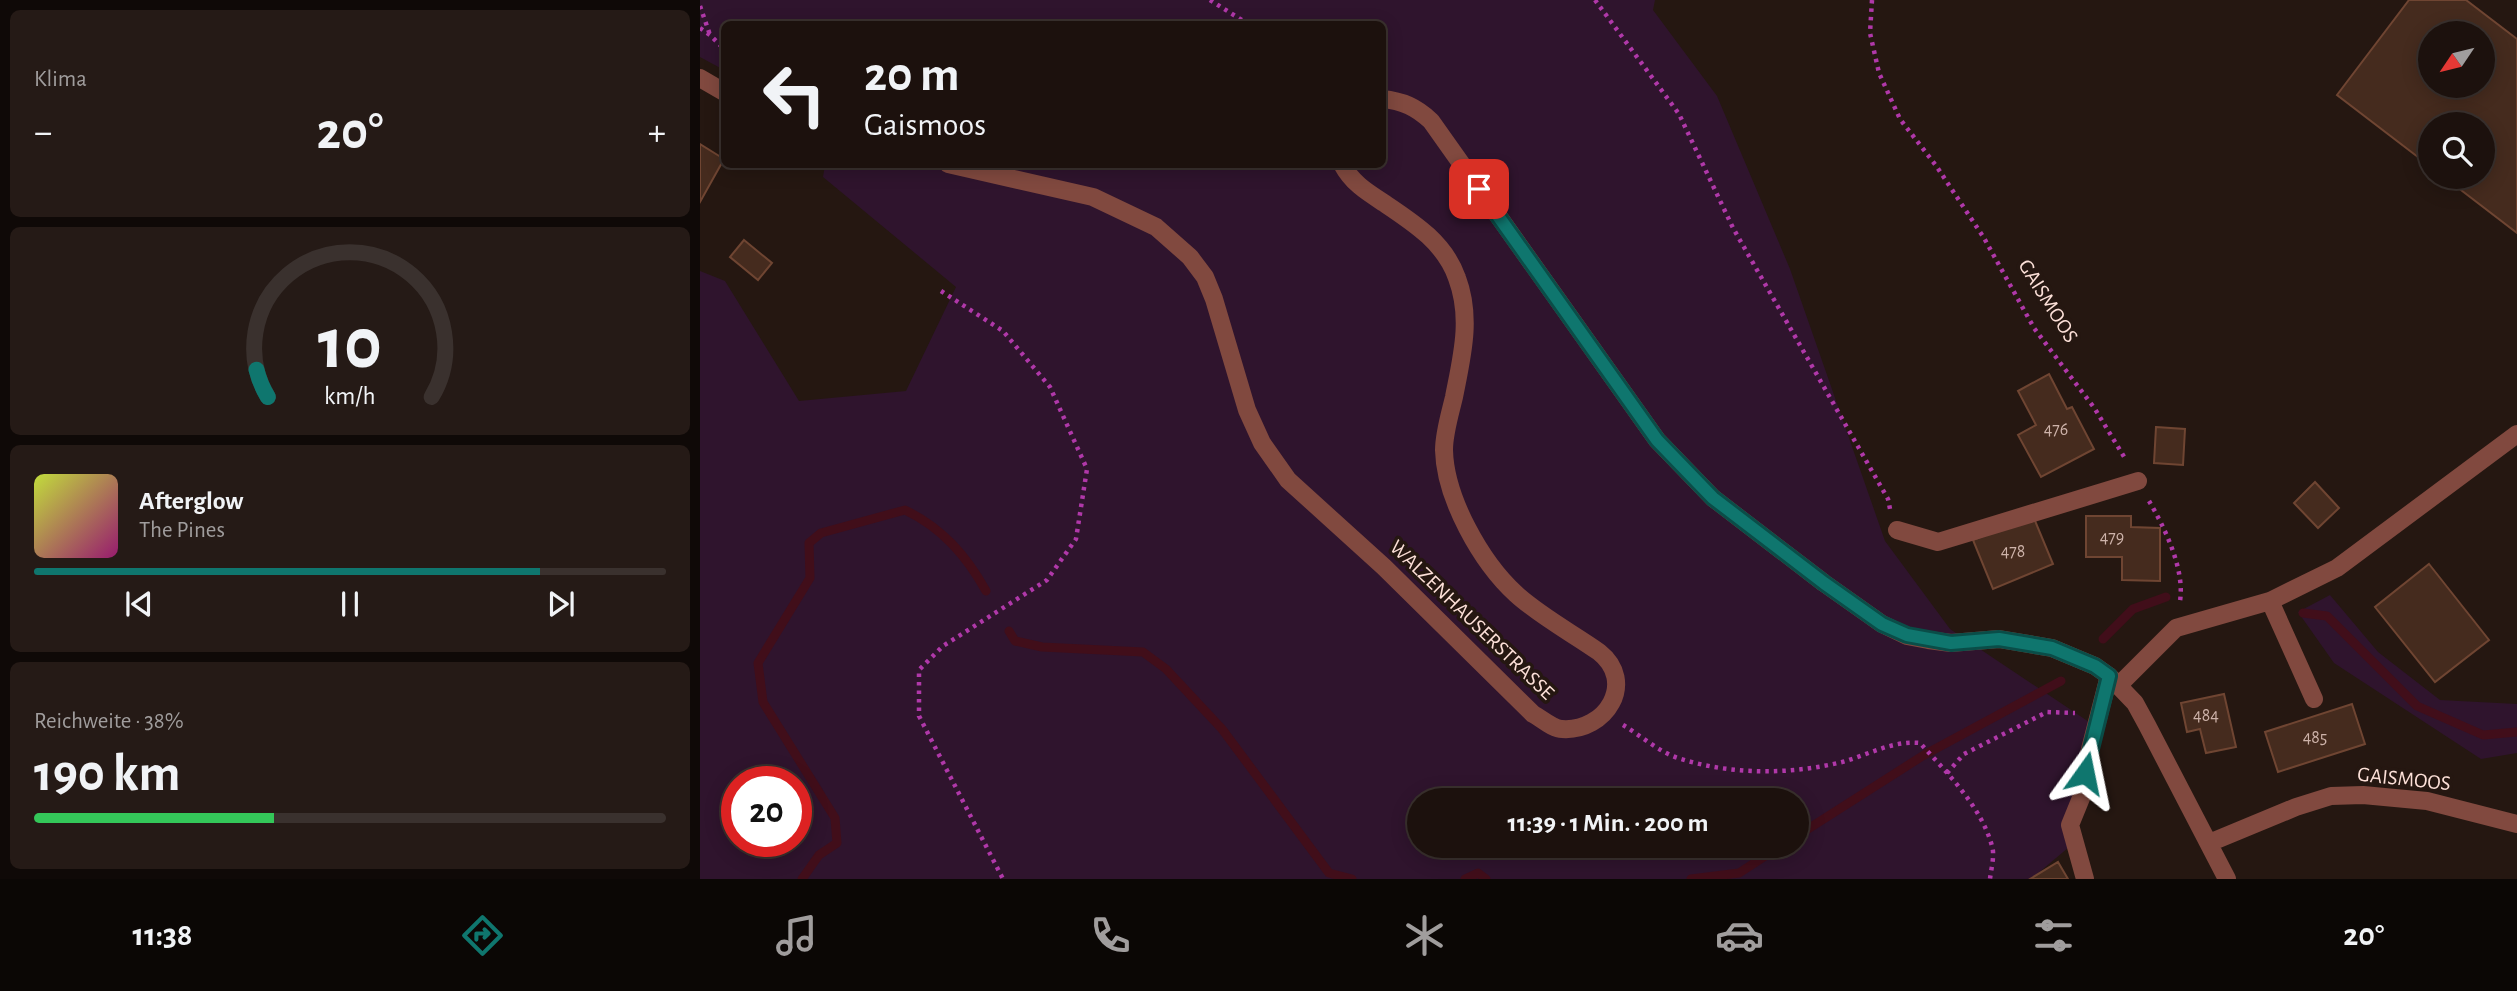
<!DOCTYPE html>
<html lang="de">
<head>
<meta charset="utf-8">
<style>
  :root { --surface:#1c110d; --page:#251a16; --text:#f1f3f6; --muted:#a09d9d; --line:#3a312e; --accent:#0f766e }
  body { margin:0; font-family:"Alegreya Sans",sans-serif; background:var(--page); color:var(--text); height:100vh; display:flex; flex-direction:column; font-size:26px; white-space:nowrap }
  * { box-sizing:border-box; margin:0 }
  p { font-size:23px; color:var(--muted) }
  .icon { flex:none; width:38px; height:38px; fill:none; stroke:currentColor; stroke-width:2; stroke-linecap:round; stroke-linejoin:round }
  .map { position:relative; flex:1; overflow:hidden }
  .panel { display:flex; flex-direction:column; gap:10px; padding:10px; background:#0f0907; width:700px }
  .panel>* { flex:none }
  .top-card { position:absolute; left:21px; top:21px; width:665px; height:147px; border-radius:10px; box-shadow:0 4px 18px #0003,0 0 0 2px var(--line); background:#1c110d; color:var(--text); overflow:hidden }
  .needle { width:46px; rotate:235deg }
  .buttons { position:absolute; left:1718px; top:21px; display:grid; gap:14px }
  .buttons a { display:grid; place-items:center; width:77px; height:77px; border-radius:50%; background:var(--surface); box-shadow:0 4px 18px #0003,0 0 0 2px var(--line); font-size:35px }
  .speed { position:absolute; left:21px; top:766px; display:flex; gap:14px; font-size:35px; font-weight:700; text-align:center }
  .speed>* { display:grid; place-content:center; width:91px; height:91px; border-radius:50%; background:var(--surface); box-shadow:0 4px 18px #0003,0 0 0 2px var(--line); line-height:1 }
  .speed .limit { border:10px solid #d22; background:#fff; color:#111 }
  .pin { position:absolute; display:grid; place-items:center; width:60px; height:60px; color:#fff; margin:-30px; border-radius:14px; box-shadow:0 4px 10px #0006 }
  .me { position:absolute; width:77px; margin:-38px; rotate:12deg; stroke-linejoin:round; filter:drop-shadow(0 0 5px #0008) }
  .turn { display:flex; align-items:center; gap:24px; height:147px; padding:0 28px; font-size:32px }
  .turn .icon { width:91px; height:91px; stroke-width:2.5 }
  .turn b { display:block; font-size:49px; line-height:60px }
  .big { font-size:52px; font-weight:700; line-height:1.1 }
  .panel .widget { flex:1; display:flex; flex-direction:column; justify-content:center; gap:10px; min-width:0; padding:0 24px; border-radius:10px; background:var(--page) }
  .panel .dial { align-items:center; gap:0 }
  .dial svg { height:182px; overflow:visible; fill:none; stroke:var(--line); stroke-width:7; stroke-linecap:round; text-anchor:middle }
  .dial text { fill:var(--text); stroke:none }
  .song { display:flex; align-items:center; gap:21px }
  .cover { width:84px; height:84px; border-radius:10px; background:linear-gradient(135deg,hsl(70 70% 55%),hsl(320 70% 35%)) }
  .played { height:7px; border-radius:4px; background:linear-gradient(90deg,var(--accent) 80%,var(--line) 80%) }
  .keys { display:flex; justify-content:space-around; direction:ltr }
  .heat { display:flex; justify-content:space-between; align-items:center; font-size:38px; direction:ltr }
  .charge { height:10px; border-radius:5px; background:linear-gradient(90deg,#34c759 38%,var(--line) 0) }
  .trip { position:absolute; left:707px; top:788px; width:402px; height:70px; border-radius:35px; background:var(--surface); box-shadow:0 4px 18px #0003,0 0 0 2px var(--line); font-weight:700; line-height:70px; text-align:center }
  .tabs { display:flex; height:112px; justify-content:space-around; align-items:center; background:#0b0705; color:var(--muted) }
  .tabs .icon { width:49px; height:49px }
  .tabs .on { color:var(--accent) }
  .tabs b { font-size:32px; color:var(--text) }
  main { display:flex; flex:1; min-height:0 }
  .map>svg:first-child { display:block }
  .green { fill:#2f142d; fill-rule:evenodd }
  .lines { fill:none; stroke-linecap:round; stroke-linejoin:round }
  .stream { stroke:#410e1a; stroke-width:9 }
  .building { fill:#452b1e; stroke:#6f4532; stroke-width:2; fill-rule:evenodd }
  .path { stroke:#b038a9; stroke-width:4.5; stroke-dasharray:3.5 5; stroke-linecap:butt }
  .minor { stroke:#81493f; stroke-width:18 }
  .route-casing { stroke:#0a4d48; stroke-width:18 }
  .route { stroke:#0f766e; stroke-width:12 }
  .labels { text-anchor:middle; dominant-baseline:central; stroke-width:7; stroke-linejoin:round; paint-order:stroke }
  .number-label { font-size:18px; fill:#ceb3aa }
  .street-label { font-size:21px; fill:#fce0d8; stroke:#251711 }
</style>
</head>
<body>
<main>
<section class="panel">
<div class="widget"><p>Klima</p>
<div class="heat"><a>−</a><b class="big">20°</b><a>+</a></div>
</div>
<div class="widget dial"><svg viewBox="0 0 100 80">
<path d="M14 69A42 42 0 1 1 86 69"/>
<path d="M14 69A42 42 0 0 1 9 57" stroke="#0f766e"/>
<text x="50" y="56" font-size="32" font-weight="700">10</text>
<text x="50" y="72" font-size="11">km/h</text>
</svg></div>
<div class="widget">
<div class="song"><i class="cover"></i><div><b>Afterglow</b><p>The Pines</p></div></div>
<div class="played"></div>
<div class="keys"><svg class="icon" aria-label="previous" viewBox="0 0 24 24"><path d="M18 5L8 12l10 7zM5 5v14"/></svg><svg class="icon" aria-label="pause" viewBox="0 0 24 24"><path d="M8 5v14M16 5v14"/></svg><svg class="icon" aria-label="next" viewBox="0 0 24 24"><path d="M6 5l10 7-10 7zM19 5v14"/></svg></div>
</div>
<div class="widget"><p>Reichweite · 38%</p><b class="big">190 km</b><div class="charge"></div></div>
</section>
<div class="map">
<svg width="1817" height="879" viewBox="0 0 1817 879">
  <rect width="100%" height="100%" fill="#251711"/>
  <!-- green -->
  <path class="green" d="M 0,0 L 955,0 L 953,10 L 1017,96 L 1090,269 L 1185,541 L 1250,629 L 1392,724 L 1375,842 L 1331,879 L 0,879 L 0,271 L 25,281 L 99,401 L 206,391 L 256,287 L 123,177 L 125,165 L 682,164 L 682,24 L 24,24 L 24,70 L 0,57 ZM 37,782 L 96,782 L 96,842 L 37,842 ZM 719,800 L 1097,800 L 1097,845 L 719,845 Z
    M 1630,595 L 1678,652 L 1740,700 L 1817,704 L 1817,753 L 1781,759 L 1634,663 L 1598,612 Z"/>
  <g class="lines">
    <!-- stream -->
    <path class="stream" d="M 1603,613 L 1627,616 L 1717,706 L 1783,735 L 1817,732
      M 309,631 L 315,641 L 342,647 L 443,652 L 466,669 L 522,729 L 629,873 L 652,879
      M 1403,639 L 1433,609 L 1466,597
      M 1097,836 L 1224,755 L 1361,681
      M 102,879 L 119,855 L 137,843 L 135,818 L 63,702 L 58,663 L 110,578 L 109,543 L 121,533 L 205,510 C 242,528 266,555 286,591
      M 765,879 L 778,873 L 786,879
      M 991,879 L 1039,873 L 1082,845"/>
  </g>
  <!-- building -->
  <path class="building" d="M 1709,0 L 1766,0 L 1817,39 L 1817,233 L 1744,177 L 1783,177 L 1783,124 L 1731,124 L 1731,167 L 1637,95 ZM 1731,33 L 1783,33 L 1783,86 L 1731,86 Z
    M 0,144 L 24,159 L 0,202 Z
    M 44,240 L 72,263 L 58,280 L 30,257 Z
    M 1349,374 L 1367,409 L 1372,407 L 1394,449 L 1341,477 L 1318,435 L 1336,425 L 1318,391 Z
    M 1456,427 L 1485,429 L 1483,465 L 1454,463 Z
    M 1615,482 L 1639,508 L 1618,528 L 1594,503 Z
    M 1333,516 L 1353,564 L 1293,589 L 1273,540 Z
    M 1386,516 L 1431,516 L 1431,527 L 1460,528 L 1460,581 L 1422,580 L 1422,557 L 1386,557 Z
    M 1729,564 L 1789,640 L 1735,682 L 1675,607 Z
    M 1524,694 L 1536,747 L 1506,753 L 1500,729 L 1487,732 L 1481,703 Z
    M 1652,704 L 1665,744 L 1578,772 L 1565,732 Z
    M 1358,862 L 1368,879 L 1330,879 Z"/>
  <g class="lines">
    <!-- path -->
    <path class="path" d="M 510,0 L 548,24
      M 895,0 L 979,114 L 1033,228 L 1188,499 L 1190,509
      M 1172,0 L 1170,33 L 1179,73 L 1200,119 L 1237,167 L 1284,238 L 1334,328 L 1395,409 L 1426,460
      M 0,6 L 10,35
      M 0,28 L 10,35 L 24,49
      M 241,291 L 303,331 L 350,387 L 387,469 L 376,539 L 347,580 L 243,646 L 219,670 L 219,716 L 303,879
      M 1449,501 C 1465,528 1485,570 1480,601
      M 923,725 C 940,735 959,752 978,758 C 1030,775 1089,775 1142,762 C 1168,755 1193,740 1220,743 C 1247,773 1281,806 1292,846 C 1295,856 1291,869 1290,879
      M 1247,773 L 1264,754 L 1347,712 L 1375,713"/>
    <!-- minor -->
    <path class="minor" d="M 0,78 L 24,92
      M 682,99 C 703,101 716,107 731,121 L 957,440 L 1013,498 L 1124,583 L 1182,624 L 1207,636 L 1228,640 L 1251,643 L 1299,639 L 1352,648 L 1395,666 L 1409,676 L 1435,703 L 1447,725 L 1527,879
      M 248,164 L 393,197 L 456,227 L 490,257 L 505,277 L 514,299 L 547,410 L 562,443 L 588,480 L 684,567 L 833,714 C 841,718 853,729 862,729 C 906,732 937,682 899,652 C 872,633 840,616 816,594 C 781,562 745,498 744,450 C 744,433 750,414 754,397 C 762,356 772,318 757,278 C 745,243 714,223 684,203 C 667,192 652,183 642,164
      M 1197,530 L 1238,542 L 1438,481
      M 1570,601 L 1614,699
      M 1419,685 L 1476,628 L 1570,601 L 1637,568 L 1817,434
      M 1509,843 L 1596,807 L 1631,796 L 1663,795 L 1727,801 L 1817,824
      M 1385,879 L 1370,825 L 1381,798 L 1390,749 L 1409,676"/>
  </g>
  <g class="lines">
    <!-- route casing -->
    <g class="route-casing">
      <path id="route" d="M 779,189 L 957,440 L 1013,498 L 1124,583 L 1182,624 L 1207,635 L 1251,643 L 1299,639 L 1352,648 L 1395,666 L 1409,676 L 1385,773"/>
    </g>
    <!-- route -->
    <use href="#route" class="route"/>
  </g>
  <g class="labels">
    <!-- number labels -->
    <g class="number-label">
      <text x="1356" y="430">476</text>
      <text x="1412" y="538">479</text>
      <text x="1313" y="552">478</text>
      <text x="1506" y="716">484</text>
      <text x="1615" y="738">485</text>
    </g>
    <!-- street labels -->
    <g class="street-label">
      <text transform="translate(1348 301) rotate(58)">GAISMOOS</text>
      <text transform="translate(772 620) rotate(44)">WALZENHAUSERSTRASSE</text>
      <text transform="translate(1704 779) rotate(6)">GAISMOOS</text>
    </g>
  </g>
</svg>
<div class="buttons">
<a><svg class="needle" viewBox="-14 -14 28 28"><path d="M0-13l5 13h-10z" fill="#e53935"/><path d="M0 13l5-13h-10z" fill="#a09d9d"/></svg></a>
<a><svg class="icon" aria-label="search" viewBox="0 0 24 24"><circle cx="10" cy="10" r="6"/><path d="M15 15l6 6"/></svg></a>
</div>
<div class="speed"><div class="limit">20</div></div>
<div class="pin" style="left:779px;top:189px;background:#d93025"><svg class="icon" aria-label="arrive" viewBox="0 0 24 24"><path d="M6 21V4h12l-3 4 3 4H6"/></svg></div>
<svg class="me" style="left:1385px;top:773px" viewBox="-20 -20 40 40"><path d="M0-17L14 15 0 8-14 15z" fill="#0f766e" stroke="#fff" stroke-width="4"/></svg>
<div class="trip">11:39 · 1 Min. · 200 m</div>
<div class="top-card">
<div class="turn"><svg class="icon" aria-label="left" viewBox="0 0 24 24"><path d="M17 20v-9H6M10 6l-5 5 5 5"/></svg><div><b>20 m</b>Gaismoos</div></div>
</div>
</div>
</main>
<nav class="tabs">
<b>11:38</b>
<svg class="icon on" aria-label="directions" viewBox="0 0 24 24"><path d="M12 3l9 9-9 9-9-9zM9 14v-3h6M13 9l2 2-2 2"/></svg>
<svg class="icon" aria-label="music" viewBox="0 0 24 24"><path d="M9 18V5l10-2v13"/><circle cx="6" cy="18" r="3"/><circle cx="16" cy="16" r="3"/></svg>
<svg class="icon" aria-label="phone" viewBox="0 0 24 24"><path d="M5 4h4l2 5-3 2q2 4 5 5l2-3 5 2v4C11 20 4 13 5 4z"/></svg>
<svg class="icon" aria-label="climate" viewBox="0 0 24 24"><path d="M12 3v18M4 7l16 10M4 17L20 7"/></svg>
<svg class="icon" aria-label="car" viewBox="0 0 24 24"><path d="M5 17H2v-5l4-1 3-4h7l3 4 3 1v5h-3M9 17h6M6 11h13"/><circle cx="7" cy="17" r="2"/><circle cx="17" cy="17" r="2"/></svg>
<svg class="icon" aria-label="filters" viewBox="0 0 24 24"><path d="M4 7h16M4 17h16"/><circle cx="9" cy="7" r="2"/><circle cx="15" cy="17" r="2"/></svg>
<b>20°</b>
</nav>
</body>
</html>
